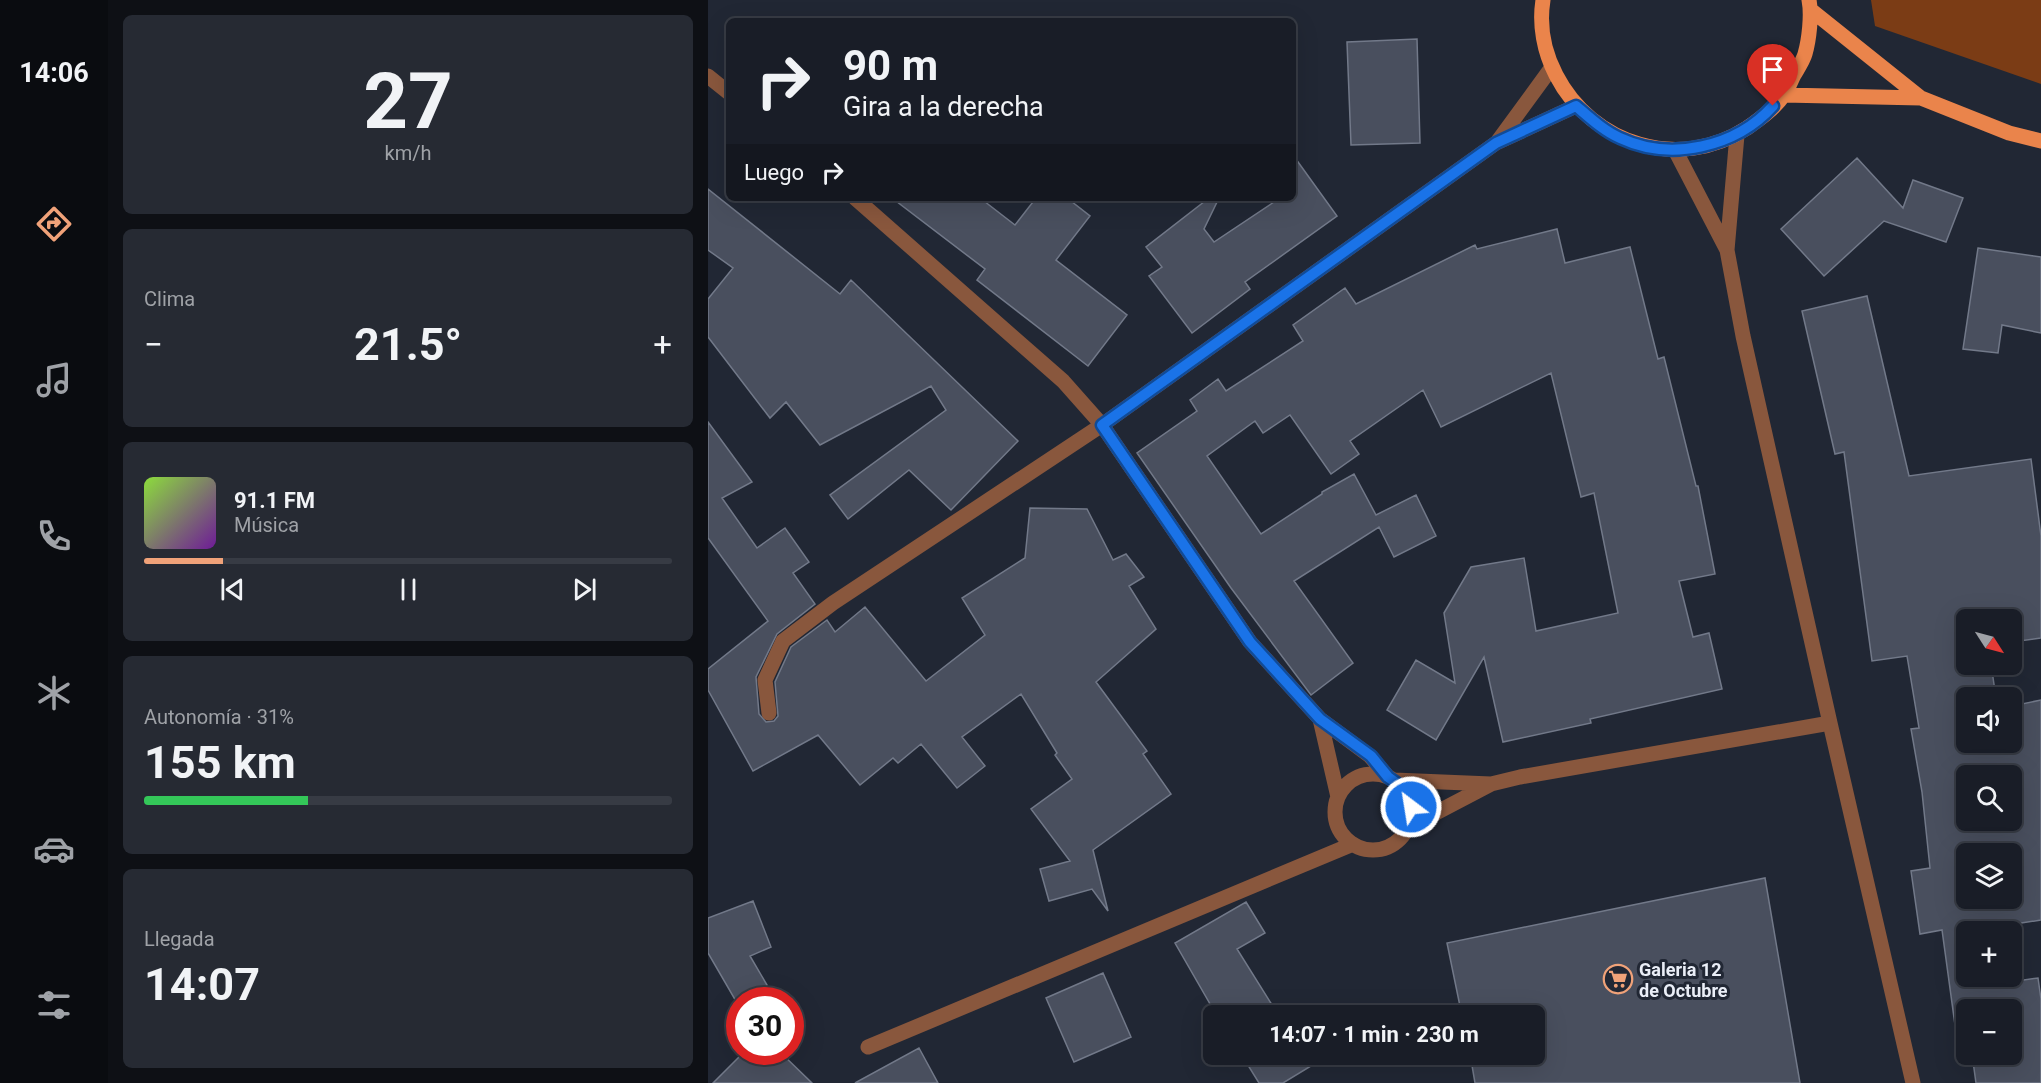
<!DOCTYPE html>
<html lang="es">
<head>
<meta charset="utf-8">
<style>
  :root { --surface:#191d27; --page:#262a33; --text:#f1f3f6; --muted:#9fa2a7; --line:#373b44; --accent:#f0a279 }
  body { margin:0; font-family:Roboto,sans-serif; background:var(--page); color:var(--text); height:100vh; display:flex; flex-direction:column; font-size:22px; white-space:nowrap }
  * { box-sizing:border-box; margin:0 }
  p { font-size:20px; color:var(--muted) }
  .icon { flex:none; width:33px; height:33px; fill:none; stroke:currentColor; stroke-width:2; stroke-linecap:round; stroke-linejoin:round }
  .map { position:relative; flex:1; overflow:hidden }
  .drawer { display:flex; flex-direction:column; gap:15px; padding:15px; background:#0e1015; width:600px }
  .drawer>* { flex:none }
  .hud { position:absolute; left:18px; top:18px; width:570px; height:183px; border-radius:9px; box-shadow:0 6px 24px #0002,0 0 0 2px var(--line); background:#191d27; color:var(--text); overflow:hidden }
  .needle { width:39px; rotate:126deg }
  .fabs { position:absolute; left:1248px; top:609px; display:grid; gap:12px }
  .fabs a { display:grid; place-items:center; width:66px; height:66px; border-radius:9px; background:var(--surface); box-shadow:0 6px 24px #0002,0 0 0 2px var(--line); font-size:30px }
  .speed { position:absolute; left:18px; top:987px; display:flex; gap:12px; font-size:30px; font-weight:700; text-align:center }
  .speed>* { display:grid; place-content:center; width:78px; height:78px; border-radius:50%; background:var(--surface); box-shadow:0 6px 24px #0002,0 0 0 2px var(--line); line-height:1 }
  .speed .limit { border:9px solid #d22; background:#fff; color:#111 }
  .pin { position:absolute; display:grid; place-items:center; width:51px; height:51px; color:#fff; margin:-62px -26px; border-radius:50% 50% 50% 0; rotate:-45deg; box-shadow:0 0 6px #0007 }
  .pin .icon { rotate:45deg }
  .me { position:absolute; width:66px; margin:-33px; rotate:329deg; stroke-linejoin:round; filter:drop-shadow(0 0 4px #0008) }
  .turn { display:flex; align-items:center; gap:21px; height:126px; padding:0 18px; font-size:27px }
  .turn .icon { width:78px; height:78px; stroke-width:2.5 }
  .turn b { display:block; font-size:42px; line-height:51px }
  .then { display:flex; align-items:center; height:57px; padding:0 18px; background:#0003; gap:12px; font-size:22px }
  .big { font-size:45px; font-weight:700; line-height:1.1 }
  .drawer .widget { flex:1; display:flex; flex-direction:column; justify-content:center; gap:9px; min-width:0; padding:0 21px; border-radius:9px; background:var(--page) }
  .drawer .dial { align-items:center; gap:0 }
  .dial b { font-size:78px; line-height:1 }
  .song { display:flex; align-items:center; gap:18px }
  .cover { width:72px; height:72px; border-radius:9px; background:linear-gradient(135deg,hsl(90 70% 55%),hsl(280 70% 35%)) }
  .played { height:6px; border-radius:3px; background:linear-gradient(90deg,var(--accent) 15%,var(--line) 15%) }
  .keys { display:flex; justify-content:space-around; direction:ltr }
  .heat { display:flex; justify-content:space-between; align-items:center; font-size:33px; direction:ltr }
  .charge { height:9px; border-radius:4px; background:linear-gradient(90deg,#34c759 31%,var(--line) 0) }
  .trip { position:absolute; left:495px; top:1005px; width:342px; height:60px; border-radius:9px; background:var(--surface); box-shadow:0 6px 24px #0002,0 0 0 2px var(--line); font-weight:700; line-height:60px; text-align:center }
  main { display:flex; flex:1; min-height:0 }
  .tabs { display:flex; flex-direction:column; width:108px; justify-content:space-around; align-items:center; background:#0a0c10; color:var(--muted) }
  .tabs .icon { width:42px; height:42px }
  .tabs .active { color:var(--accent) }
  .tabs b { font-size:27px; color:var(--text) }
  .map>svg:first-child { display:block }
  .green { fill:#7b3c15 }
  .building { fill:#494f5e; stroke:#727989; stroke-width:1.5; fill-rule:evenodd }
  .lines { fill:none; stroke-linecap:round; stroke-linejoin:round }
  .minor { stroke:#89573d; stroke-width:15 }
  .major { stroke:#ea844b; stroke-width:15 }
  .route-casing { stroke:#114b97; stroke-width:15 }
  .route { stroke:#1a73e8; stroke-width:10 }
  .labels { text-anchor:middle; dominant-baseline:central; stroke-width:6; stroke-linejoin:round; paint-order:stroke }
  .poi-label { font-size:18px; font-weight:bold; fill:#eaeef7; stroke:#212734; text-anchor:start }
</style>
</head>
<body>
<main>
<nav class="tabs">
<b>14:06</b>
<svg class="icon active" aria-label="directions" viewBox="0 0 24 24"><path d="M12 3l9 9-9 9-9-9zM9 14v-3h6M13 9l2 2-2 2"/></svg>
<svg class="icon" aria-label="music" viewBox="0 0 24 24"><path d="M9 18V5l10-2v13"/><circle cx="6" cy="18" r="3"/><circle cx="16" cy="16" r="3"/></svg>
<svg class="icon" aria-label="phone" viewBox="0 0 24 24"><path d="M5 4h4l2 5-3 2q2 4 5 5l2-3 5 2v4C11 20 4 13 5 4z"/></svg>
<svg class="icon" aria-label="climate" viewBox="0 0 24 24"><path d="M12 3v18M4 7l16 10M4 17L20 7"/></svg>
<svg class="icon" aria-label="car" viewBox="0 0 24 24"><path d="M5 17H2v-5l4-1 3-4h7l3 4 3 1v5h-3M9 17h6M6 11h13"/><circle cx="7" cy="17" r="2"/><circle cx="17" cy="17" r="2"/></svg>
<svg class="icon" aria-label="filters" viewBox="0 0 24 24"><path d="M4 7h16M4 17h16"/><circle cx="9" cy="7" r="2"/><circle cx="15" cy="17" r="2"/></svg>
</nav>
<section class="drawer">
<div class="widget dial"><b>27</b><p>km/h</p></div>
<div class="widget"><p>Clima</p>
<div class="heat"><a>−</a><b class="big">21.5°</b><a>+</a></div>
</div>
<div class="widget">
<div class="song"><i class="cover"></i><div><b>91.1 FM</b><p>Música</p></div></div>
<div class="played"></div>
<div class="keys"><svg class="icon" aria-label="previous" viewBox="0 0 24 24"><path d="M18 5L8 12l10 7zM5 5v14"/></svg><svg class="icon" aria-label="pause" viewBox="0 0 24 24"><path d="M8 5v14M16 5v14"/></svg><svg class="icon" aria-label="next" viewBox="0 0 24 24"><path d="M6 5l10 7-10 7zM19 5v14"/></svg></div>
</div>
<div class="widget"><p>Autonomía · 31%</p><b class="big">155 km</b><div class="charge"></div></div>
<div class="widget"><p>Llegada</p><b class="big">14:07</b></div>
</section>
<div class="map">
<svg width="1333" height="1083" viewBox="0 0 1333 1083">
  <rect width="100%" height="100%" fill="#212734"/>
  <!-- green -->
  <path class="green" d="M 1163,0 L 1333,0 L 1333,84 L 1167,26 Z"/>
  <!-- building -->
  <path class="building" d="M 709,39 L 712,143 L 643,145 L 639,42 Z
    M 585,155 L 629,216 L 537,282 L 542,289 L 484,333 L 441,276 L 454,267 L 438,247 L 501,198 L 511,198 L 496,229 L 506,242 L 572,198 L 585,198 Z
    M 1149,158 L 1195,208 L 1205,180 L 1255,198 L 1238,242 L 1176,221 L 1116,276 L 1073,229 Z
    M 0,189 L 132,294 L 143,280 L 310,441 L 243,510 L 201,470 L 140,519 L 122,495 L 238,410 L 223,386 L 112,445 L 78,402 L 62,418 L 0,337 L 0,299 L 25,268 L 0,250 Z
    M 184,198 L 272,198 L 307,225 L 328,198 L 359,198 L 382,216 L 348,260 L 419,315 L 380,366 L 269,280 L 277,269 Z
    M 849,229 L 857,263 L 922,247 L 950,359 L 956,357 L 988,486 L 990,486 L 1007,574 L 971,581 L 985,637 L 1001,633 L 1014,689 L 882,719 L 883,723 L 795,742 L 776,657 L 728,740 L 679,710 L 708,660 L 747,683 L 736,613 L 763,567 L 816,558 L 828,631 L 910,613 L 886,493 L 873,497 L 843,373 L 733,427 L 715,390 L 642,441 L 651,454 L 623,474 L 582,415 L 555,433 L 547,421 L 499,456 L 553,534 L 614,494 L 614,492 L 646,474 L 668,515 L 708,495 L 728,536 L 686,557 L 671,527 L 586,581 L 645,663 L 603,695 L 523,588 L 429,453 L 489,411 L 482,400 L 510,379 L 518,391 L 595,341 L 585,325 L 637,288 L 648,304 L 767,245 L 769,249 Z
    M 1270,248 L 1333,257 L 1333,333 L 1294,325 L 1290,353 L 1255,349 Z
    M 1159,296 L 1201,476 L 1323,459 L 1333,536 L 1333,638 L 1304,642 L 1304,620 L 1258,620 L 1258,664 L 1283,664 L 1288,698 L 1258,698 L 1258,742 L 1304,742 L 1304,706 L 1333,700 L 1333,920 L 1281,928 L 1281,932 L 1258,932 L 1258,976 L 1287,976 L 1288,984 L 1330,978 L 1333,999 L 1333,1083 L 1268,1083 L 1264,1054 L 1304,1054 L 1304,1010 L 1258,1010 L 1258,1024 L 1247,1025 L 1234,930 L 1212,934 L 1203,871 L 1222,868 L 1214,792 L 1203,729 L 1211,728 L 1199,656 L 1164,661 L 1136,452 L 1127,454 L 1094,311 ZM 1258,776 L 1304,776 L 1304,820 L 1258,820 ZM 1258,854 L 1304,854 L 1304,898 L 1258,898 Z
    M 0,422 L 44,482 L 14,498 L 49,548 L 77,528 L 101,562 L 85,573 L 107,604 L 69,634 L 48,677 L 51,714 L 58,722 L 66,721 L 70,716 L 67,682 L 83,647 L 119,620 L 127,632 L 157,607 L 218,681 L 277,635 L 254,598 L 317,558 L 322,508 L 379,509 L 405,560 L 418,554 L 436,577 L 421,586 L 448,629 L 388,682 L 439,751 L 435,754 L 463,794 L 385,850 L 400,911 L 384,889 L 341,901 L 332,869 L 362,861 L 323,809 L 364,779 L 347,755 L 349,753 L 313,694 L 254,737 L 277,766 L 249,788 L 213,744 L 190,763 L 185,758 L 152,785 L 110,735 L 45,771 L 0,690 L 0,669 L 60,621 L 0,538 Z
    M 1057,878 L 1092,1083 L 767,1083 L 762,1054 L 826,1054 L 826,1016 L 754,1016 L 739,943 Z
    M 45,901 L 63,947 L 42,956 L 59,985 L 29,1003 L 0,953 L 0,918 Z
    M 538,902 L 557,933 L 529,949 L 571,1016 L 509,1016 L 467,943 Z
    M 395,973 L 423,1037 L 366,1062 L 338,998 Z
    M 211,1048 L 230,1083 L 147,1083 Z
    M 36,1052 L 72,1052 L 104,1083 L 5,1083 Z
    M 533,1054 L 596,1054 L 603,1066 L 575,1083 L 551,1083 Z"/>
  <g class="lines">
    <!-- minor -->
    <path class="minor" d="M 0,76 L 21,93
      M 1029,135 L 1019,250 L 1035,336 L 1122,723 L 1205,1083
      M 790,141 L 844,67
      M 967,150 L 1019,250
      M 147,198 L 355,381 L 394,425 L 788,143 L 868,106
      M 61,713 L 57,680 L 75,641 L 125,603 L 394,425 L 542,642 L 612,719 L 662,756 L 680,777
      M 612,719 L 630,797
      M627 812a38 38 0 1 1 76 0a38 38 0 1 1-76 0Z
      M 686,780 L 783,784
      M 699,828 L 783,784 L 812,777 L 1122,723
      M 160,1047 L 645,844"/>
    <!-- major -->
    <path class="major" d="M 835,0 C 831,25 836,52 848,75 C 884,145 971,172 1039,128 C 1052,119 1066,109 1076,95 C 1080,89 1083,81 1086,75 C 1090,68 1095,61 1097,54 C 1101,40 1104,15 1101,0
      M 1103,10 L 1213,98 L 1301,133 L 1333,141
      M 1076,95 L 1213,98"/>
  </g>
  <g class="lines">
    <!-- route casing -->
    <g class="route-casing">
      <path id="route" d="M 703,807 L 700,796 L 694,787 L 680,777 L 663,756 L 612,719 L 542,642 L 394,425 L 788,143 L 868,106 C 882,118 896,131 912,138 C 963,162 1028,147 1065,106"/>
    </g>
    <!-- route -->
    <use href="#route" class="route"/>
  </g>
  <!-- icons -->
  <defs>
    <g id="supermarket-ring" transform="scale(1.5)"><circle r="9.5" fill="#212734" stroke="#f0a279" stroke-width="1.5"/><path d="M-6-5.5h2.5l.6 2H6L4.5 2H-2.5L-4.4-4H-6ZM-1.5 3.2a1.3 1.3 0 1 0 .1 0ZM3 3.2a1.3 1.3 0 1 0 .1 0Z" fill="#f0a279"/></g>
  </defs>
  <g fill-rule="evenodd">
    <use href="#supermarket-ring" x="910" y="979"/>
  </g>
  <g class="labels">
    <!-- poi labels -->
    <g class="poi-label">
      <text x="931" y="969">Galeria 12<tspan x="931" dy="21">de Octubre</tspan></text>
    </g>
  </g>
</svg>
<div class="fabs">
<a><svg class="needle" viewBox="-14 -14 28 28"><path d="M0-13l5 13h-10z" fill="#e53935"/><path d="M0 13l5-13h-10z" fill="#9fa2a7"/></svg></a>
<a><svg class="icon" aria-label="sound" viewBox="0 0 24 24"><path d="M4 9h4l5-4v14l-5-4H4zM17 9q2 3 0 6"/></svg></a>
<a><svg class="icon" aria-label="search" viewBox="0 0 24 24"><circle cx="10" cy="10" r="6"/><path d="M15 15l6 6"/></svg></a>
<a><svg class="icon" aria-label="layers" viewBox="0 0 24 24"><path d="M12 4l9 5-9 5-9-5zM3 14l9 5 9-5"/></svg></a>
<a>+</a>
<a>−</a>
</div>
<div class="speed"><div class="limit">30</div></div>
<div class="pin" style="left:1065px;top:106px;background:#d93025"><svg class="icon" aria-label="arrive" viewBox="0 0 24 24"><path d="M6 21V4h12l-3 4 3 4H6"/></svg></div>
<svg class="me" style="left:703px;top:807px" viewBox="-20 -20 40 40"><circle r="17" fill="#1a73e8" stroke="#fff" stroke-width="3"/><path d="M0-11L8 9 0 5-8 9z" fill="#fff"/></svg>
<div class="trip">14:07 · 1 min · 230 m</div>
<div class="hud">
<div class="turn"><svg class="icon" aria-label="right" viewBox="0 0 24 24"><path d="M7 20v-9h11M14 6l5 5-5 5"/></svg><div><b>90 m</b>Gira a la derecha</div></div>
<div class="then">Luego<svg class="icon" aria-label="right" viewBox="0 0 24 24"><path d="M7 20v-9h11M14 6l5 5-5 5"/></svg></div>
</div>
</div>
</main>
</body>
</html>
